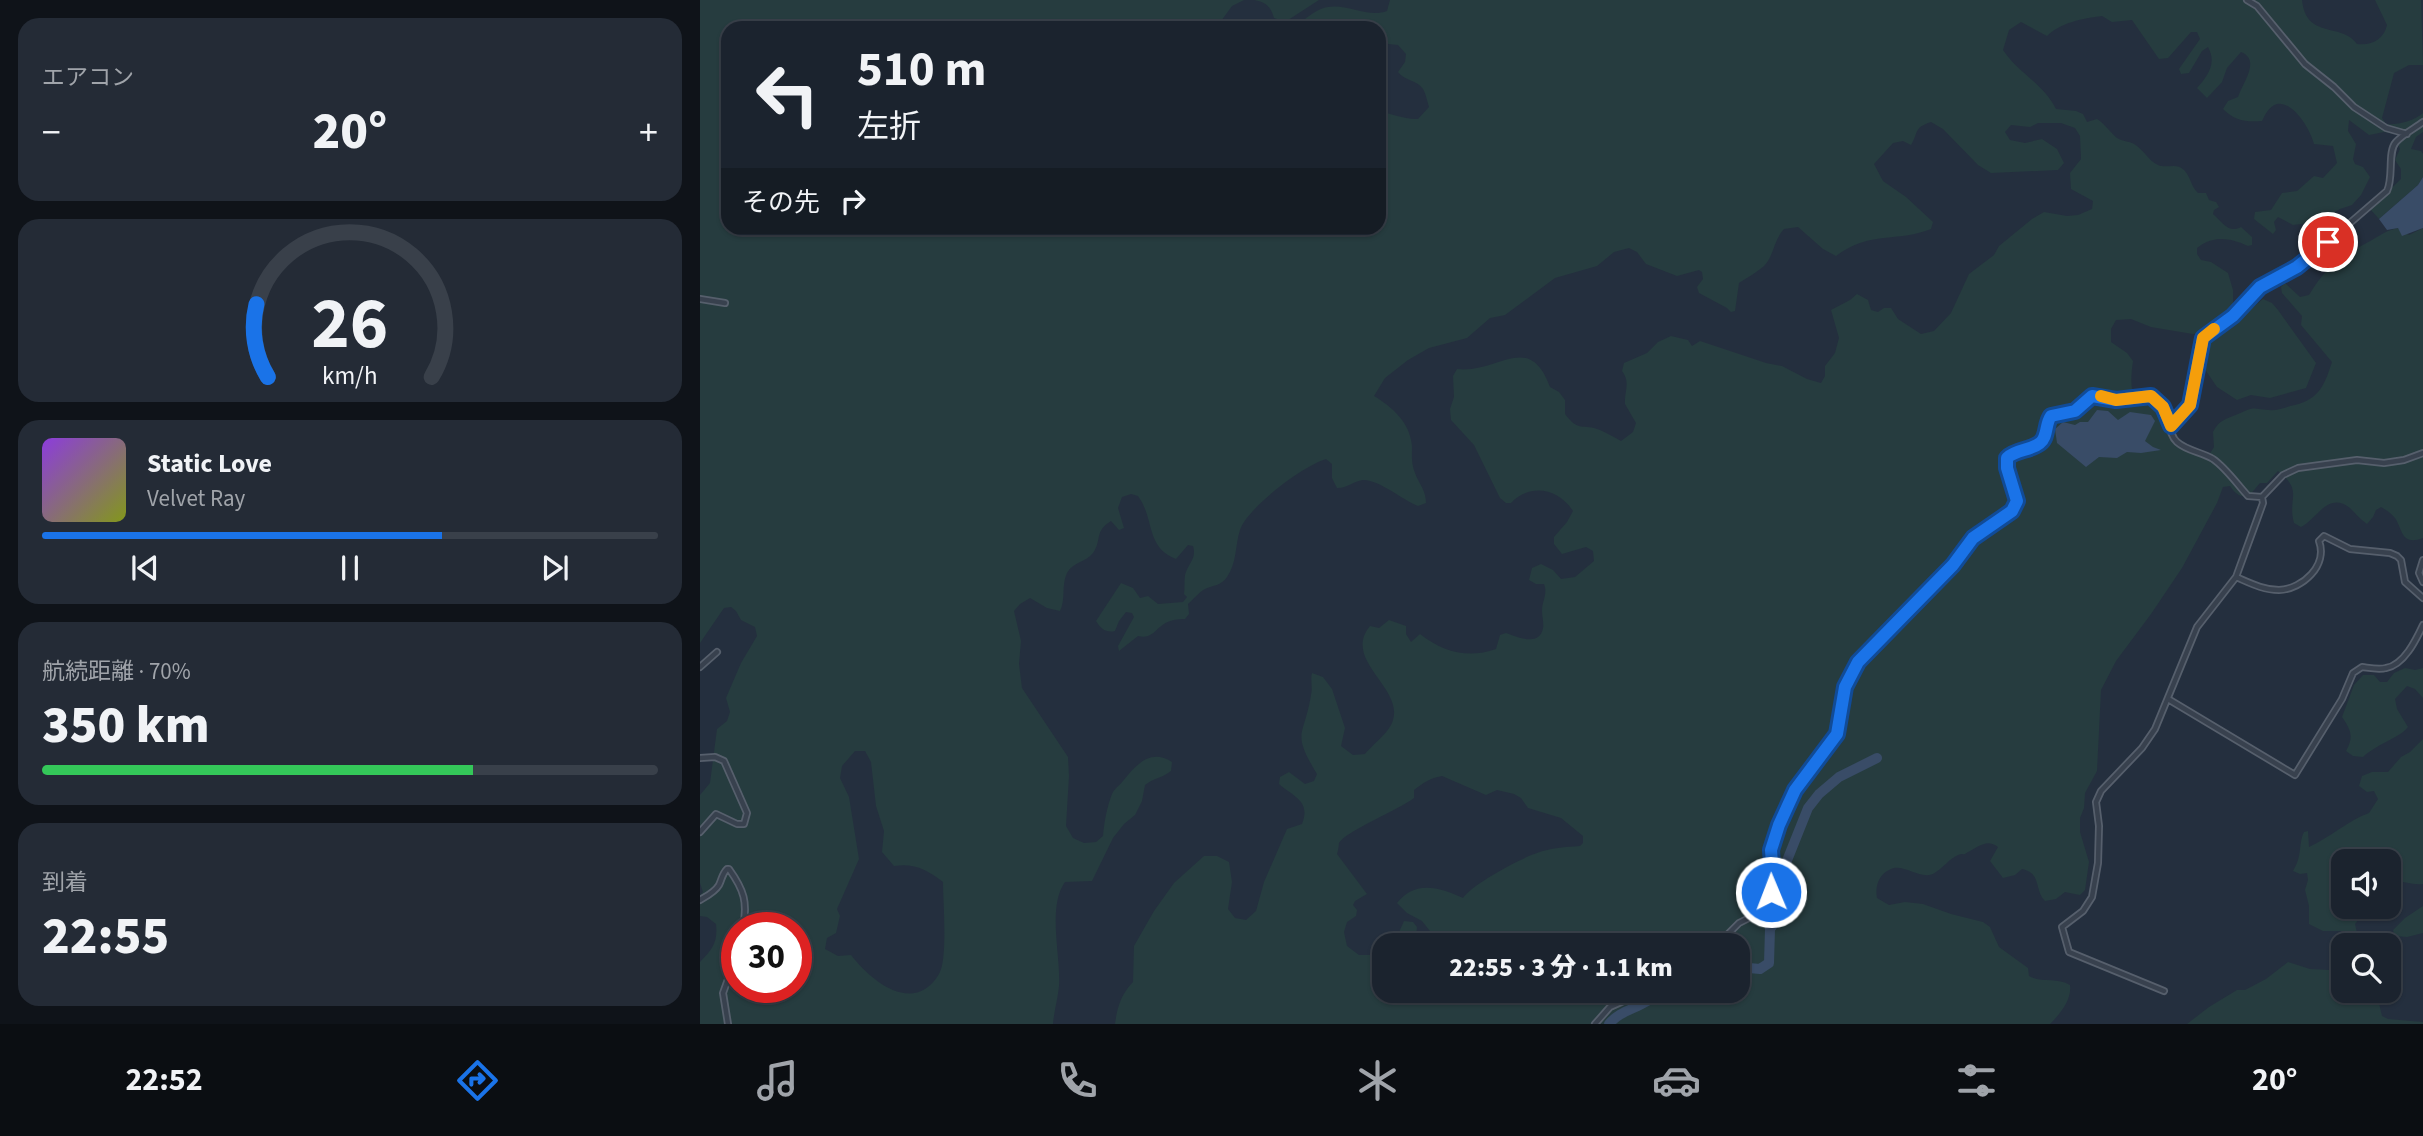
<!DOCTYPE html>
<html lang="ja">
<head>
<meta charset="utf-8">
<style>
  :root { --surface:#1b232e; --page:#242b36; --text:#f1f3f6; --muted:#a0a4aa; --line:#39404a; --accent:#1a73e8 }
  body { margin:0; font-family:"Source Sans 3","Noto Sans JP",sans-serif; background:var(--page); color:var(--text); height:100vh; display:flex; flex-direction:column; font-size:26px; white-space:nowrap }
  * { box-sizing:border-box; margin:0 }
  p { font-size:23px; color:var(--muted) }
  .icon { flex:none; width:38px; height:38px; fill:none; stroke:currentColor; stroke-width:2; stroke-linecap:round; stroke-linejoin:round }
  .map { position:relative; flex:1; overflow:hidden }
  .drawer { display:flex; flex-direction:column; gap:18px; padding:18px; background:#0f1319; width:700px }
  .drawer>* { flex:none }
  .banner { position:absolute; left:21px; top:21px; width:665px; height:214px; border-radius:21px; box-shadow:0 2px 5px #0004,0 0 0 2px var(--line); background:#1b232e; color:var(--text); overflow:hidden }
  .fabs { position:absolute; left:1631px; top:849px; display:grid; gap:14px }
  .fabs a { display:grid; place-items:center; width:70px; height:70px; border-radius:14px; background:var(--surface); box-shadow:0 2px 5px #0004,0 0 0 2px var(--line); font-size:35px }
  .speed { position:absolute; left:21px; top:912px; display:flex; gap:14px; font-size:35px; font-weight:700; text-align:center }
  .speed>* { display:grid; place-content:center; width:91px; height:91px; border-radius:50%; background:var(--surface); box-shadow:0 2px 5px #0004,0 0 0 2px var(--line); line-height:1 }
  .speed .limit { border:10px solid #d22; background:#fff; color:#111 }
  .pin { position:absolute; display:grid; place-items:center; width:60px; height:60px; color:#fff; margin:-30px; border:4px solid #fff; border-radius:50%; box-shadow:0 2px 7px #0007 }
  .me { position:absolute; width:77px; margin:-38px; rotate:359deg; stroke-linejoin:round; filter:drop-shadow(0 0 5px #0008) }
  .turn { display:flex; align-items:center; gap:24px; height:147px; padding:0 21px; font-size:32px }
  .turn .icon { width:91px; height:91px; stroke-width:2.5 }
  .turn b { display:block; font-size:49px; line-height:60px }
  .then { display:flex; align-items:center; height:66px; padding:0 21px; background:#0003; gap:14px; font-size:26px }
  .big { font-size:52px; font-weight:800; line-height:1.1 }
  .drawer .tile { flex:1; display:flex; flex-direction:column; justify-content:center; gap:10px; min-width:0; padding:0 24px; border-radius:21px; background:var(--page) }
  .drawer .dial { align-items:center; gap:0 }
  .dial svg { height:182px; overflow:visible; fill:none; stroke:var(--line); stroke-width:7; stroke-linecap:round; text-anchor:middle }
  .dial text { fill:var(--text); stroke:none }
  .song { display:flex; align-items:center; gap:21px }
  .cover { width:84px; height:84px; border-radius:10px; background:linear-gradient(135deg,hsl(270 70% 55%),hsl(70 70% 35%)) }
  .played { height:7px; border-radius:4px; background:linear-gradient(90deg,var(--accent) 65%,var(--line) 65%) }
  .keys { display:flex; justify-content:space-around; direction:ltr }
  .heat { display:flex; justify-content:space-between; align-items:center; font-size:38px; direction:ltr }
  .charge { height:10px; border-radius:5px; background:linear-gradient(90deg,#34c759 70%,var(--line) 0) }
  .trip { position:absolute; left:672px; top:933px; width:378px; height:70px; border-radius:21px; background:var(--surface); box-shadow:0 2px 5px #0004,0 0 0 2px var(--line); font-weight:800; line-height:70px; text-align:center }
  .dock { display:flex; height:112px; justify-content:space-around; align-items:center; background:#0b0e12; color:var(--muted) }
  .dock .icon { width:49px; height:49px }
  .dock .on { color:var(--accent) }
  .dock b { font-size:32px; color:var(--text) }
  main { display:flex; flex:1; min-height:0 }
  .map>svg:first-child { display:block }
  .green { fill:#263c3f; fill-rule:evenodd }
  .water { fill:#394c67 }
  .lines { fill:none; stroke-linecap:round; stroke-linejoin:round }
  .river { stroke:#394c67; stroke-width:10 }
  .minor-casing { stroke:#565f6c; stroke-width:8 }
  .minor { stroke:#38414e; stroke-width:4.5 }
  .route-casing { stroke:#114b97; stroke-width:18 }
  .route { stroke:#1a73e8; stroke-width:12 }
  .slow { stroke:#f59e0b; stroke-width:12 }
</style>
</head>
<body>
<main>
<section class="drawer">
<div class="tile"><p>エアコン</p>
<div class="heat"><a>−</a><b class="big">20°</b><a>+</a></div>
</div>
<div class="tile dial"><svg viewBox="0 0 100 80">
<path d="M14 69A42 42 0 1 1 86 69"/>
<path d="M14 69A42 42 0 0 1 9 37" stroke="#1a73e8"/>
<text x="50" y="56" font-size="32" font-weight="700">26</text>
<text x="50" y="72" font-size="11">km/h</text>
</svg></div>
<div class="tile">
<div class="song"><i class="cover"></i><div><b>Static Love</b><p>Velvet Ray</p></div></div>
<div class="played"></div>
<div class="keys"><svg class="icon" aria-label="previous" viewBox="0 0 24 24"><path d="M18 5L8 12l10 7zM5 5v14"/></svg><svg class="icon" aria-label="pause" viewBox="0 0 24 24"><path d="M8 5v14M16 5v14"/></svg><svg class="icon" aria-label="next" viewBox="0 0 24 24"><path d="M6 5l10 7-10 7zM19 5v14"/></svg></div>
</div>
<div class="tile"><p>航続距離 · 70%</p><b class="big">350 km</b><div class="charge"></div></div>
<div class="tile"><p>到着</p><b class="big">22:55</b></div>
</section>
<div class="map">
<svg width="1723" height="1024" viewBox="0 0 1723 1024">
  <rect width="100%" height="100%" fill="#242f3e"/>
  <!-- green -->
  <path class="green" d="M 0,0 L 544,0 L 532,6 L 516,28 L 28,28 L 28,228 L 679,228 L 679,112 C 692,113 705,120 718,119 L 729,107 C 727,101 726,94 723,89 C 717,80 705,81 698,72 L 705,62 L 706,54 L 698,45 L 679,43 L 679,28 L 655,28 L 637,22 L 628,28 L 593,28 C 602,22 611,13 621,9 C 643,0 666,19 687,11 L 690,0 L 1602,0 C 1606,40 1642,22 1657,44 C 1672,46 1684,39 1687,25 L 1675,0 L 1721,0 L 1723,65 L 1709,65 L 1694,73 L 1682,118 L 1686,124 C 1698,125 1714,121 1723,113 L 1723,132 L 1716,137 L 1711,149 L 1721,151 L 1723,154 L 1723,177 L 1718,185 L 1679,219 L 1671,210 L 1672,207 L 1701,179 L 1701,169 L 1695,160 L 1700,149 L 1698,144 L 1700,135 L 1684,132 L 1669,135 L 1649,120 L 1648,131 L 1656,144 L 1653,159 L 1655,164 L 1663,167 L 1670,177 L 1661,195 L 1652,205 L 1640,209 L 1617,222 L 1593,225 L 1578,217 L 1574,222 L 1576,230 L 1573,234 L 1554,219 L 1555,212 L 1571,210 L 1582,193 L 1597,191 L 1614,176 L 1623,178 L 1637,163 L 1633,146 L 1614,144 C 1611,131 1594,101 1577,104 C 1569,106 1565,115 1562,121 C 1545,122 1535,121 1523,109 L 1528,101 L 1538,97 C 1543,82 1561,60 1541,52 L 1527,68 L 1522,82 L 1507,98 L 1497,88 C 1508,76 1517,63 1508,47 L 1502,51 L 1489,73 L 1481,74 L 1479,69 L 1500,39 L 1497,32 L 1491,32 L 1468,58 L 1459,59 L 1432,20 L 1412,22 L 1402,16 C 1383,18 1360,23 1347,36 L 1321,22 L 1309,30 L 1303,50 C 1319,74 1343,83 1356,109 L 1376,111 L 1383,114 L 1387,122 L 1397,119 C 1405,124 1410,132 1417,138 C 1423,142 1432,141 1437,146 C 1445,152 1449,161 1458,165 C 1467,169 1476,162 1484,170 C 1491,177 1491,187 1498,193 L 1506,193 L 1509,200 L 1516,202 L 1519,207 L 1514,210 L 1513,214 C 1522,222 1529,234 1541,227 L 1552,237 L 1552,245 L 1548,246 C 1530,238 1514,235 1497,248 L 1497,254 L 1501,260 L 1511,262 L 1528,273 L 1533,290 L 1533,308 L 1502,332 L 1493,334 L 1451,327 L 1431,319 L 1416,320 L 1411,329 L 1411,342 L 1427,353 L 1433,361 C 1431,376 1430,387 1435,401 C 1467,402 1456,423 1473,441 C 1481,450 1497,452 1509,455 L 1514,447 L 1513,432 C 1519,420 1526,419 1538,414 C 1557,406 1550,409 1569,410 C 1576,411 1584,408 1590,406 C 1618,401 1624,387 1632,362 L 1601,325 L 1602,316 L 1582,293 L 1581,287 L 1585,283 L 1600,297 L 1609,295 C 1627,265 1642,256 1672,240 C 1682,234 1688,230 1698,228 L 1709,235 L 1723,228 L 1723,538 C 1701,546 1703,530 1695,518 C 1691,513 1686,510 1681,507 L 1676,510 L 1673,517 L 1667,524 C 1660,519 1656,514 1650,508 C 1628,491 1617,519 1601,527 L 1594,523 C 1587,497 1604,492 1578,471 L 1567,483 L 1560,483 L 1549,496 C 1540,498 1535,493 1530,486 L 1523,487 L 1517,503 L 1482,568 L 1451,614 L 1416,661 L 1401,690 L 1397,771 L 1385,793 L 1384,808 L 1380,818 L 1380,832 L 1389,862 L 1385,890 L 1380,895 L 1365,892 L 1356,899 L 1345,901 C 1334,890 1342,873 1322,869 L 1315,875 L 1303,878 L 1290,861 L 1298,847 C 1287,838 1278,847 1268,852 C 1260,857 1267,852 1258,855 C 1249,859 1244,867 1236,872 C 1222,883 1203,861 1189,870 C 1178,875 1175,888 1177,898 L 1189,905 L 1205,902 L 1223,904 L 1251,914 L 1283,922 L 1290,927 L 1299,947 L 1328,968 L 1329,976 C 1342,983 1357,977 1370,985 C 1372,1000 1360,1014 1350,1024 L 415,1024 C 417,1008 421,994 433,982 L 434,946 L 454,911 L 474,883 L 504,856 L 517,856 L 529,862 L 532,882 L 528,909 L 535,918 L 546,920 L 556,911 L 564,882 L 587,829 L 602,824 C 611,801 594,797 579,784 L 580,777 L 589,772 L 605,784 L 614,781 L 617,774 C 591,731 604,738 611,695 C 613,687 610,680 612,673 L 623,677 L 632,689 L 645,728 L 641,746 L 653,755 L 665,754 C 673,744 690,732 693,720 C 703,687 642,660 670,626 L 679,628 L 689,620 L 706,626 L 706,634 L 711,642 L 720,634 C 743,652 768,659 796,649 L 800,635 L 806,633 C 817,637 840,647 843,628 C 844,623 842,616 842,611 C 842,601 848,594 844,584 L 836,584 L 829,580 L 832,568 L 841,564 L 853,570 L 861,579 L 875,577 L 894,561 L 893,551 L 886,547 L 862,554 L 854,544 L 854,537 L 867,522 L 873,511 C 858,488 830,483 811,503 L 806,503 L 800,498 L 774,445 L 751,420 L 750,409 L 754,397 L 753,376 L 757,369 C 798,374 829,330 850,387 L 859,392 L 865,400 L 865,414 C 879,433 883,423 900,430 C 907,433 914,437 921,441 L 933,432 L 936,423 L 925,404 C 924,391 931,383 922,371 L 924,363 L 947,353 L 958,342 L 971,336 L 988,340 L 992,346 L 1000,341 L 1066,363 L 1082,366 L 1107,379 L 1121,383 L 1125,376 L 1125,366 L 1135,353 L 1139,338 L 1131,310 L 1150,300 L 1157,294 L 1168,300 L 1171,310 L 1178,312 L 1184,308 L 1191,308 L 1198,319 L 1221,334 L 1234,331 L 1251,313 L 1269,274 L 1294,255 L 1299,246 L 1332,219 L 1344,212 L 1367,216 L 1378,215 L 1392,209 L 1393,201 L 1371,189 L 1370,173 L 1381,159 L 1380,136 L 1375,128 L 1361,123 L 1338,123 L 1330,127 L 1311,125 L 1305,132 L 1310,140 L 1325,143 L 1342,139 L 1357,149 L 1364,163 L 1358,170 L 1291,173 L 1278,165 L 1243,129 L 1231,122 C 1213,128 1219,132 1211,145 L 1203,141 L 1193,143 L 1174,164 L 1183,181 L 1206,197 L 1233,222 L 1231,229 C 1196,243 1171,230 1136,256 L 1123,249 L 1098,227 L 1084,229 C 1073,241 1074,256 1064,266 C 1057,272 1047,278 1039,283 L 1035,311 L 1031,312 L 1027,308 L 999,293 L 997,287 L 1003,279 L 1002,272 L 999,270 L 977,276 L 946,264 L 937,252 L 929,248 L 914,252 L 897,266 L 855,278 L 805,315 L 790,318 L 767,338 L 729,348 L 708,360 L 685,378 L 674,396 C 692,407 710,422 712,446 C 712,456 711,463 715,473 C 719,484 726,490 726,503 L 718,506 C 703,500 678,479 663,480 C 653,481 648,488 637,488 L 632,478 L 632,464 L 626,459 C 603,466 548,507 540,530 C 535,545 537,563 527,577 C 521,586 513,585 505,589 C 498,593 494,599 488,604 L 489,614 L 485,619 C 455,618 458,641 438,636 L 419,651 L 418,646 L 434,617 L 432,613 L 426,612 L 419,621 L 415,631 C 406,633 401,629 396,621 L 421,583 L 433,588 L 440,598 L 448,596 L 458,604 L 483,602 L 487,597 L 484,594 C 485,588 484,581 485,575 C 488,563 497,559 493,546 L 488,545 L 476,559 C 445,547 455,519 438,496 L 431,494 L 422,497 L 418,508 L 424,528 L 419,530 L 411,521 C 394,531 402,541 393,553 C 386,562 373,562 367,573 C 361,586 366,599 360,611 L 347,608 L 330,598 L 320,604 L 314,611 L 321,641 L 319,664 L 322,688 L 368,757 L 369,776 L 366,826 L 373,838 L 384,843 L 396,842 L 403,836 C 404,822 407,807 412,794 C 414,789 419,786 423,781 C 436,765 450,748 472,762 L 471,771 C 462,778 454,778 445,785 L 442,801 L 435,815 L 424,824 L 413,838 L 392,881 L 365,882 C 347,907 361,956 359,986 C 358,998 354,1011 353,1024 L 0,1024 L 0,962 C 12,949 18,943 16,924 L 7,917 L 0,916 L 0,895 L 3,892 L 0,883 L 0,795 L 10,783 L 17,729 L 27,721 L 30,712 L 26,698 L 41,663 L 57,636 L 55,627 L 41,620 L 36,611 L 31,607 L 24,608 L 0,643 ZM 155,751 L 165,751 L 171,762 L 176,806 L 184,831 L 182,852 L 194,866 C 215,863 227,870 243,882 C 243,902 248,959 239,974 C 214,1016 171,981 151,955 L 138,956 L 125,949 L 127,938 L 136,933 L 140,916 L 137,909 L 159,859 L 149,797 L 140,778 L 142,766 ZM 742,776 L 786,795 L 797,790 L 814,794 L 821,798 L 828,808 L 861,818 L 883,836 L 883,843 L 880,846 C 866,847 850,848 837,853 C 821,858 771,885 763,898 C 739,887 715,880 697,903 L 707,913 L 722,921 L 741,945 L 1038,945 L 1038,990 L 684,990 L 684,947 L 677,955 L 659,955 L 647,946 L 644,932 L 647,922 L 656,916 L 657,910 L 653,905 L 655,901 L 667,894 L 637,854 C 638,852 639,844 639,843 C 646,831 700,809 714,798 L 714,790 C 723,783 730,778 742,776 ZM 37,928 L 96,928 L 96,987 L 37,987 Z
    M 554,0 L 619,0 L 585,22 L 574,18 C 571,7 566,2 554,0 Z
    M 1563,299 L 1572,303 L 1578,310 L 1616,363 L 1606,388 L 1570,398 L 1551,395 L 1537,400 L 1517,387 L 1502,365 L 1508,344 Z
    M 1705,668 L 1715,670 L 1723,668 L 1723,698 L 1715,689 L 1707,686 L 1695,699 L 1697,709 L 1708,727 C 1701,737 1675,745 1663,757 L 1653,756 L 1646,751 C 1654,737 1651,730 1642,717 L 1654,685 L 1663,675 L 1674,675 L 1680,682 L 1687,682 L 1694,673 Z
    M 1723,739 L 1723,884 C 1710,886 1699,878 1689,883 L 1689,861 L 1643,861 L 1643,906 L 1679,907 L 1659,919 L 1655,924 L 1657,933 L 1674,945 L 1645,945 L 1650,936 L 1649,931 L 1623,931 L 1609,924 L 1609,906 L 1605,890 L 1608,880 L 1607,873 L 1600,874 L 1593,871 C 1603,855 1598,844 1604,832 L 1608,831 L 1609,847 C 1631,837 1647,821 1669,813 L 1678,799 L 1674,791 L 1667,792 L 1659,786 L 1662,776 L 1672,772 L 1688,772 L 1701,757 L 1710,752 Z
    M 1723,906 L 1723,933 L 1707,937 L 1695,936 L 1693,930 L 1705,918 Z
    M 704,921 L 713,922 L 717,927 L 715,945 L 689,945 L 696,939 Z
    M 1588,962 L 1610,969 L 1630,970 L 1643,974 L 1643,990 L 1676,991 L 1682,1016 L 1688,1019 L 1723,1022 L 1723,1024 L 1487,1024 L 1509,1007 L 1537,990 L 1545,990 L 1566,979 Z"/>
  <!-- water -->
  <path class="water" d="M 1723,177 L 1723,228 L 1702,236 L 1698,228 L 1687,230 L 1679,219 L 1718,185 Z
    M 1397,410 L 1408,411 L 1418,420 L 1430,412 L 1451,415 L 1455,421 L 1445,441 L 1453,447 L 1461,450 L 1441,453 L 1427,452 L 1417,458 L 1399,457 L 1386,467 L 1357,443 L 1355,429 L 1363,422 L 1375,425 L 1380,422 L 1388,422 Z"/>
  <g class="lines">
    <!-- river -->
    <path class="river" d="M 1038,967 L 1060,969 L 1069,963 L 1070,929 L 1081,914 L 1081,901 L 1085,885 L 1084,868 L 1108,808 L 1119,794 L 1139,777 L 1177,758
      M 909,1024 C 923,1007 945,1009 959,990"/>
    <!-- minor casing -->
    <g class="minor-casing">
      <path id="minor" d="M 1547,0 L 1557,6 L 1605,64 L 1634,87 L 1654,107 L 1686,128 L 1707,134
        M 0,299 L 25,303
        M 1471,426 L 1490,405 L 1503,338 L 1533,315 L 1560,287 L 1607,260 L 1687,191 C 1694,177 1687,152 1696,142 C 1703,134 1715,128 1723,122
        M 1723,560 L 1719,573 L 1723,582
        M 1536,577 C 1550,583 1563,590 1579,590 C 1603,589 1628,565 1619,541 L 1624,536 L 1650,549 L 1690,553 L 1697,556 L 1701,560 L 1705,582 L 1723,598
        M 0,667 L 17,652
        M 1468,699 L 1595,775 L 1642,699 L 1653,673 L 1662,667 C 1670,668 1679,670 1686,668 C 1704,665 1716,640 1723,625
        M 0,758 L 15,757 L 24,761 L 47,813 L 44,824 L 37,824 L 16,814 L 0,832
        M 0,900 C 7,896 15,892 19,885 C 22,879 22,874 27,869 L 29,869 C 44,890 48,902 43,928
        M 1012,945 L 1025,937 L 1039,923 L 1059,913 L 1064,909 L 1073,885 L 1071,850 L 1079,825 L 1095,790 L 1137,734 L 1141,700 L 1145,687 L 1158,662 L 1253,565 L 1273,539 L 1312,511 L 1317,501 L 1307,468 L 1307,458 C 1316,449 1330,451 1340,443 C 1348,436 1345,424 1351,416 L 1375,411 L 1392,396 L 1416,400 L 1451,396 C 1475,409 1464,430 1477,442 C 1487,451 1502,452 1513,459 C 1526,468 1537,484 1548,496 L 1562,497
        M 1464,991 L 1369,952 L 1362,927 L 1383,911 L 1392,897 L 1398,863 L 1399,826 L 1396,802 L 1401,791 L 1442,748 L 1455,729 L 1497,627 L 1536,577 L 1563,503 L 1562,497 L 1583,475 L 1598,468 L 1657,460 L 1684,463 L 1704,460 L 1723,453
        M 28,1024 L 23,993 L 37,954
        M 895,1024 L 910,1007 L 948,990"/>
    </g>
    <!-- minor -->
    <use href="#minor" class="minor"/>
  </g>
  <g class="lines">
    <!-- route casing -->
    <g class="route-casing">
      <path id="route" d="M 1071,892 L 1073,878 L 1071,850 L 1079,825 L 1095,790 L 1137,734 L 1145,687 L 1158,662 L 1253,565 L 1273,538 L 1312,511 L 1317,501 L 1307,468 L 1307,458 C 1316,449 1330,451 1340,443 C 1348,437 1345,424 1351,416 L 1375,411 L 1392,396 L 1416,400 L 1451,396 L 1463,407 L 1471,426 L 1490,405 L 1503,338 L 1533,316 L 1560,287 L 1597,267 L 1628,242"/>
    </g>
    <!-- route -->
    <use href="#route" class="route"/>
    <!-- slow -->
    <path class="slow" d="M 1401,396 L 1416,400 L 1451,396 L 1463,407 L 1471,426 L 1490,405 L 1503,338 L 1514,329"/>
  </g>
</svg>
<div class="fabs">
<a><svg class="icon" aria-label="sound" viewBox="0 0 24 24"><path d="M4 9h4l5-4v14l-5-4H4zM17 9q2 3 0 6"/></svg></a>
<a><svg class="icon" aria-label="search" viewBox="0 0 24 24"><circle cx="10" cy="10" r="6"/><path d="M15 15l6 6"/></svg></a>
</div>
<div class="speed"><div class="limit">30</div></div>
<div class="pin" style="left:1628px;top:242px;background:#d93025"><svg class="icon" aria-label="arrive" viewBox="0 0 24 24"><path d="M6 21V4h12l-3 4 3 4H6"/></svg></div>
<svg class="me" style="left:1071px;top:892px" viewBox="-20 -20 40 40"><circle r="17" fill="#1a73e8" stroke="#fff" stroke-width="3"/><path d="M0-11L8 9 0 5-8 9z" fill="#fff"/></svg>
<div class="trip">22:55 · 3 分 · 1.1 km</div>
<div class="banner">
<div class="turn"><svg class="icon" aria-label="left" viewBox="0 0 24 24"><path d="M17 20v-9H6M10 6l-5 5 5 5"/></svg><div><b>510 m</b>左折</div></div>
<div class="then">その先<svg class="icon" aria-label="right" viewBox="0 0 24 24"><path d="M7 20v-9h11M14 6l5 5-5 5"/></svg></div>
</div>
</div>
</main>
<nav class="dock">
<b>22:52</b>
<svg class="icon on" aria-label="directions" viewBox="0 0 24 24"><path d="M12 3l9 9-9 9-9-9zM9 14v-3h6M13 9l2 2-2 2"/></svg>
<svg class="icon" aria-label="music" viewBox="0 0 24 24"><path d="M9 18V5l10-2v13"/><circle cx="6" cy="18" r="3"/><circle cx="16" cy="16" r="3"/></svg>
<svg class="icon" aria-label="phone" viewBox="0 0 24 24"><path d="M5 4h4l2 5-3 2q2 4 5 5l2-3 5 2v4C11 20 4 13 5 4z"/></svg>
<svg class="icon" aria-label="climate" viewBox="0 0 24 24"><path d="M12 3v18M4 7l16 10M4 17L20 7"/></svg>
<svg class="icon" aria-label="car" viewBox="0 0 24 24"><path d="M5 17H2v-5l4-1 3-4h7l3 4 3 1v5h-3M9 17h6M6 11h13"/><circle cx="7" cy="17" r="2"/><circle cx="17" cy="17" r="2"/></svg>
<svg class="icon" aria-label="filters" viewBox="0 0 24 24"><path d="M4 7h16M4 17h16"/><circle cx="9" cy="7" r="2"/><circle cx="15" cy="17" r="2"/></svg>
<b>20°</b>
</nav>
</body>
</html>
